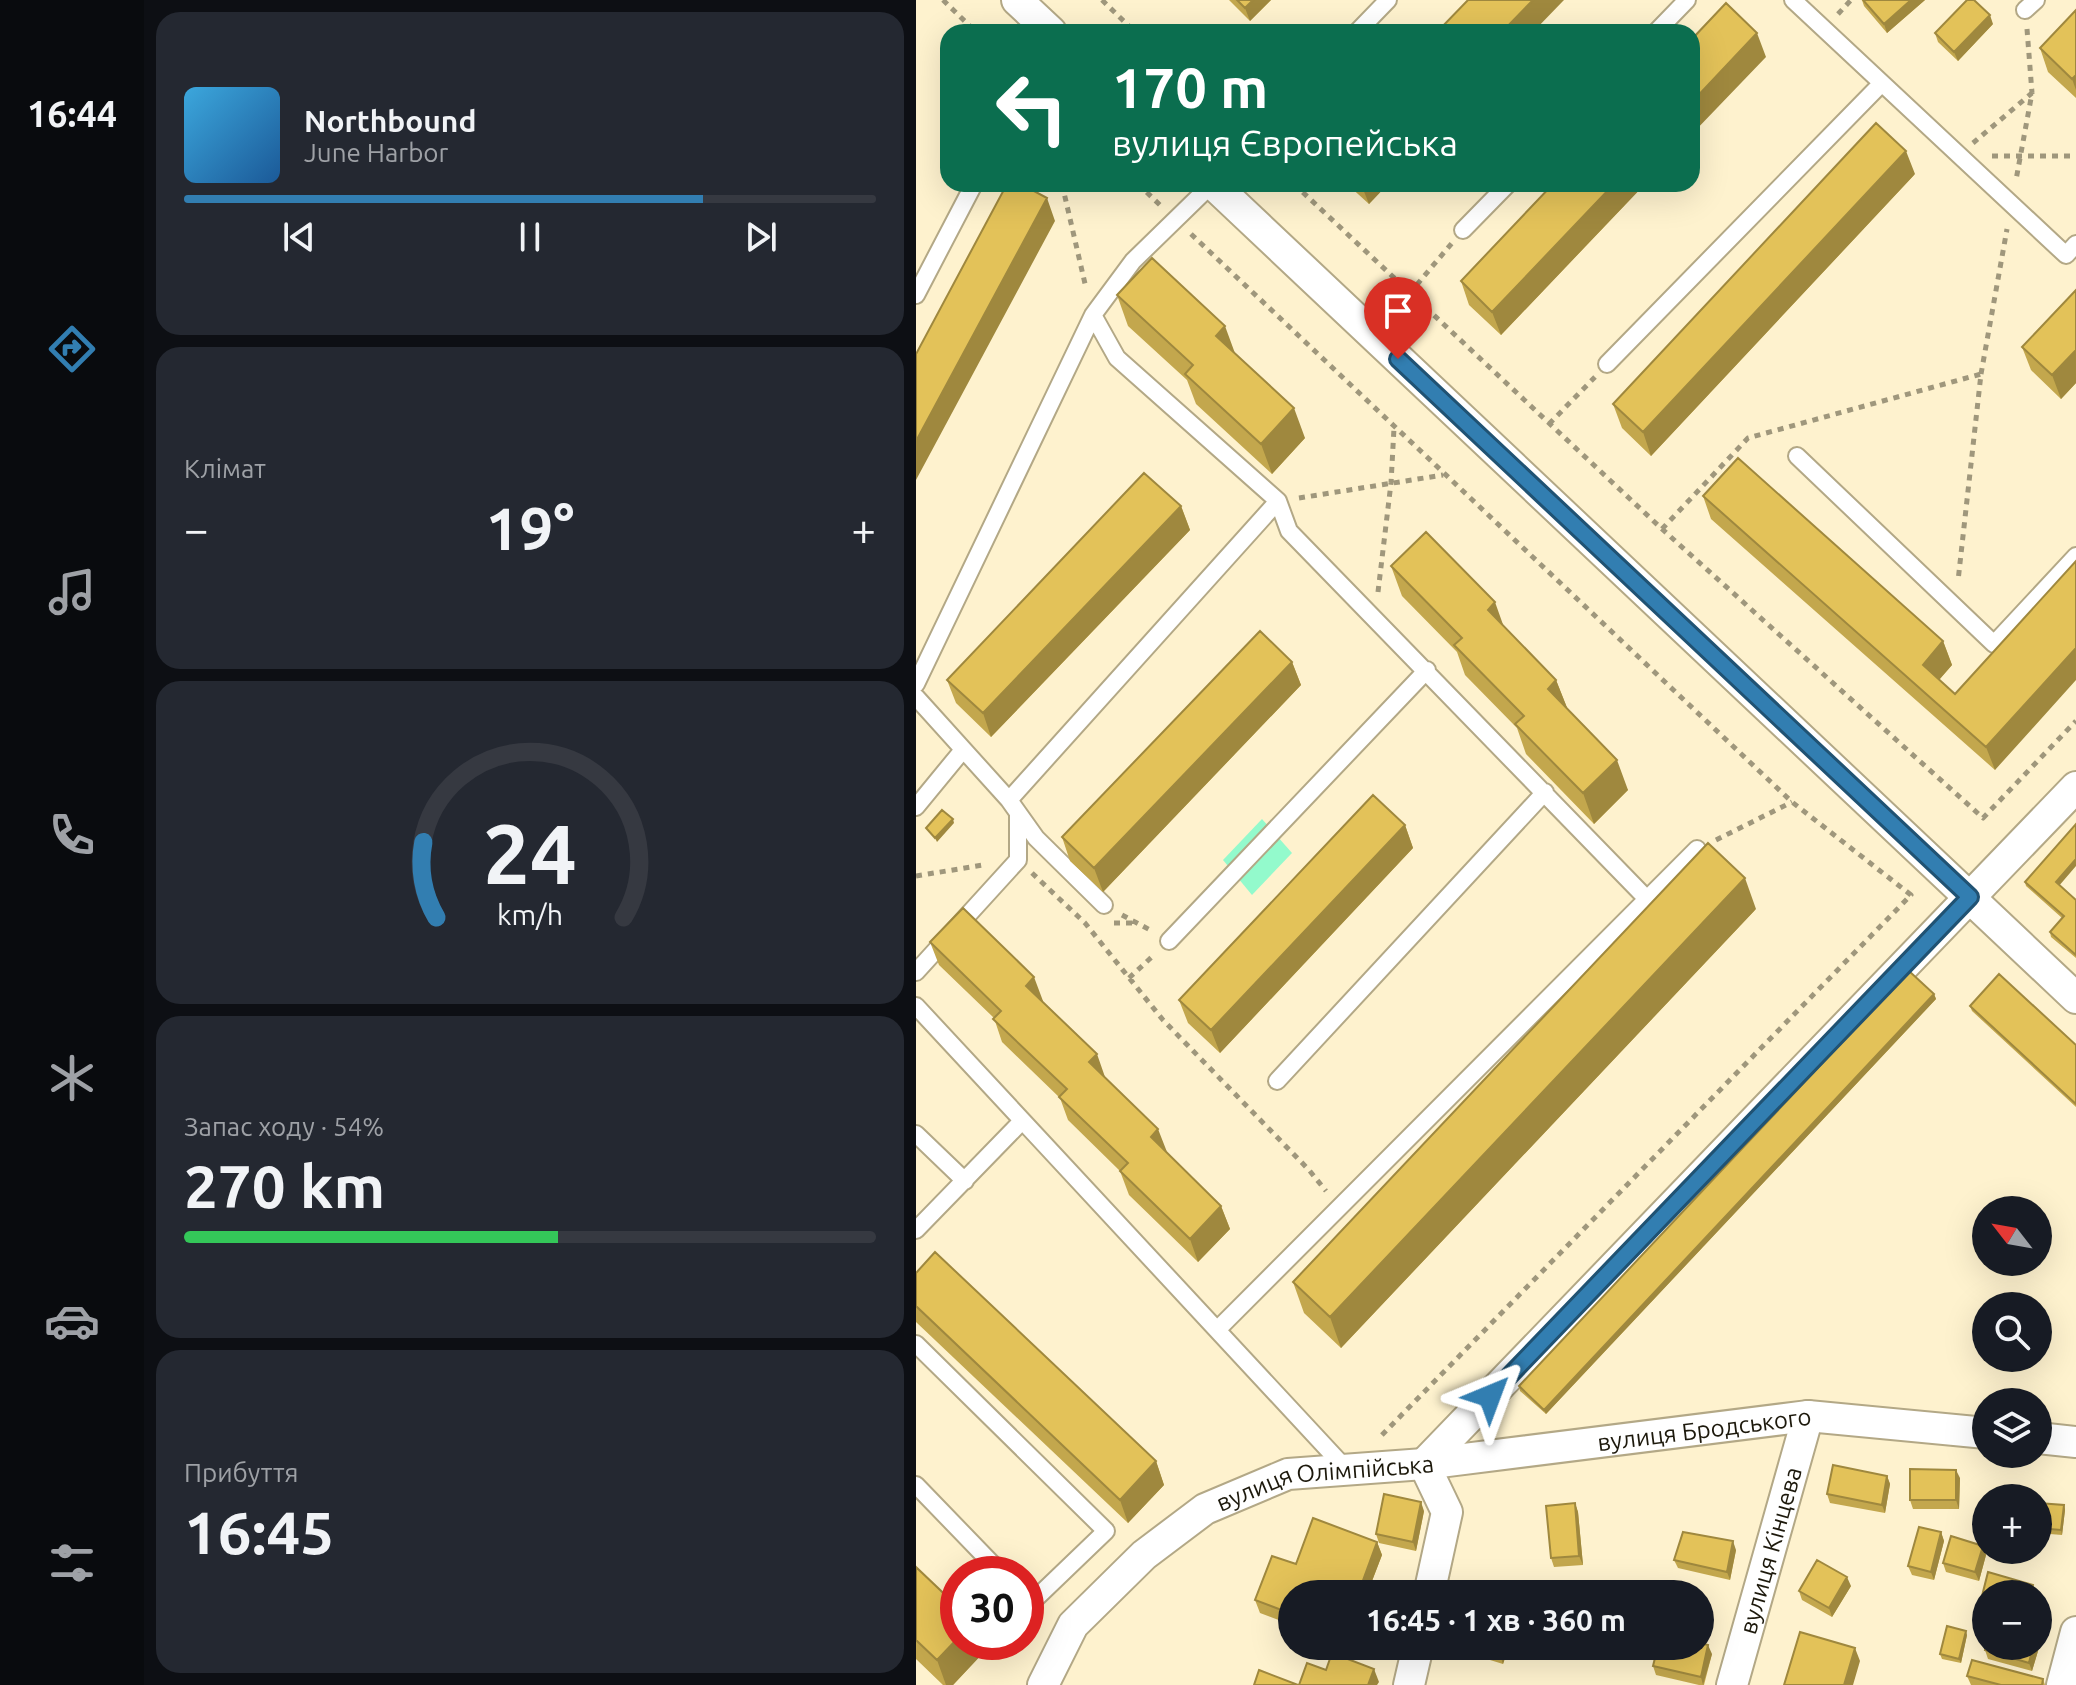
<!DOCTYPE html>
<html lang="uk">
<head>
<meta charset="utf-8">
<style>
  :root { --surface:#171b24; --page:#242831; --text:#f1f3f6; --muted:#9ea1a6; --line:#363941; --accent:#327eb1 }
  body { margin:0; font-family:Ubuntu,sans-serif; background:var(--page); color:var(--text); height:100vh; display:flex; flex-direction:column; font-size:30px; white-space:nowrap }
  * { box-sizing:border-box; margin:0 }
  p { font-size:26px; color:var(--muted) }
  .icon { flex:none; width:44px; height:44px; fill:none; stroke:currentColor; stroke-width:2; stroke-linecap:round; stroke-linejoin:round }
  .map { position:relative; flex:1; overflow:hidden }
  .side { display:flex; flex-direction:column; gap:12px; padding:12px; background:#0d0f14; width:772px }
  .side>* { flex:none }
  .banner { position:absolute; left:24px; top:24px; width:760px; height:168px; border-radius:24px; box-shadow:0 8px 32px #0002; background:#0b6e4f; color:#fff; overflow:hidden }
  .needle { width:52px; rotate:301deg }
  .fabs { position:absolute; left:1056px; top:1196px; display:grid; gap:16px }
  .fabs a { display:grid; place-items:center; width:80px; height:80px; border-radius:50%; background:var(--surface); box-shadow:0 8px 32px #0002; font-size:40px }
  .speed { position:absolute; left:24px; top:1556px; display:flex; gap:16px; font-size:40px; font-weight:700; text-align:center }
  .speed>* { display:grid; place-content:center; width:104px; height:104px; border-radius:50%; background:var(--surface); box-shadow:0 8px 32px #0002; line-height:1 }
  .speed .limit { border:12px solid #d22; background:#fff; color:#111 }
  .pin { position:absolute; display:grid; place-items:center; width:68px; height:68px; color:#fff; margin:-82px -34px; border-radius:50% 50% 50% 0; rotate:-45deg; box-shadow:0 0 8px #0007 }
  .pin .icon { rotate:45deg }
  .me { position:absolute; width:88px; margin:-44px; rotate:44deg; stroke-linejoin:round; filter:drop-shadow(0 0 6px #0008) }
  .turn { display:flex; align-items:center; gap:28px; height:168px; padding:0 40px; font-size:36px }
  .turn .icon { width:104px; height:104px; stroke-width:2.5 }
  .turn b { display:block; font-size:56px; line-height:68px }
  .big { font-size:60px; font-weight:700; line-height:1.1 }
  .side .tile { flex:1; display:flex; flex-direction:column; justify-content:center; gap:12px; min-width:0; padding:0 28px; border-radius:24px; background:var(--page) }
  .side .dial { align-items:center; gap:0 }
  .dial svg { height:208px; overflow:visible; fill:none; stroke:var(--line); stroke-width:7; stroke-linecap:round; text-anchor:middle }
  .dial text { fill:var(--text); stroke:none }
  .song { display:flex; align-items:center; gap:24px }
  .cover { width:96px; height:96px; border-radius:12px; background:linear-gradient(135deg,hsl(200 70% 55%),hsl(210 70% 35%)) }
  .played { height:8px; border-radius:4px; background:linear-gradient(90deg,var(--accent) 75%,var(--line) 75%) }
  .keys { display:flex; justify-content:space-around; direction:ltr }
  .heat { display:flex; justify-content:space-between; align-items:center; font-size:44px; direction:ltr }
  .charge { height:12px; border-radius:6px; background:linear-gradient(90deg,#34c759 54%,var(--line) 0) }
  .trip { position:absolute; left:362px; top:1580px; width:436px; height:80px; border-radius:40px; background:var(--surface); box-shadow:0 8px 32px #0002; font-weight:700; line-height:80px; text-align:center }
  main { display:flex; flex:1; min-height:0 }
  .dock { display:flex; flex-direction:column; width:144px; justify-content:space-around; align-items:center; background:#090b0e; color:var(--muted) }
  .dock .icon { width:56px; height:56px }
  .dock .current { color:var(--accent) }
  .dock b { font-size:36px; color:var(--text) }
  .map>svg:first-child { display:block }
  .green { fill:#93facc }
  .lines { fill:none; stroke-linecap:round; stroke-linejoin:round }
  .service-casing { stroke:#b3a886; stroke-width:20 }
  .minor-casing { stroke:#b3a886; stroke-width:34 }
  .path { stroke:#9f977c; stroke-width:5; stroke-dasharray:6 6; stroke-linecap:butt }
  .service { stroke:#fff; stroke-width:16 }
  .minor { stroke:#fff; stroke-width:30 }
  .wall { fill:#c3a74d }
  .shaded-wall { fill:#9f883e }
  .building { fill:#e3c259; stroke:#9f883e; stroke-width:2 }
  .route-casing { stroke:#205273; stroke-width:20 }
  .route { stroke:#327eb1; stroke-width:14 }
  .labels { text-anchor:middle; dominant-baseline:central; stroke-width:6; stroke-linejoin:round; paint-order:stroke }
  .street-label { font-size:24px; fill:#1d190c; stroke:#fff }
</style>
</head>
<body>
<main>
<nav class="dock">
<b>16:44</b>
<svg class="icon current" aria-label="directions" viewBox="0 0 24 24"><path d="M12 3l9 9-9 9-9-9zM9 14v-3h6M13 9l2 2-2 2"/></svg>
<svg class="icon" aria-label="music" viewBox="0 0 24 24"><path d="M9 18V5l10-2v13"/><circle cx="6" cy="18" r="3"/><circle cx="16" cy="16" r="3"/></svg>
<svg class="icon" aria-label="phone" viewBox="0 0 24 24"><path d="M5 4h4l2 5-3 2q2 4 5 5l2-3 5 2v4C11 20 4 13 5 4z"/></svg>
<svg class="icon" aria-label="climate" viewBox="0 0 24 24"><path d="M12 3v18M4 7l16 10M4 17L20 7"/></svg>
<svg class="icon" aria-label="car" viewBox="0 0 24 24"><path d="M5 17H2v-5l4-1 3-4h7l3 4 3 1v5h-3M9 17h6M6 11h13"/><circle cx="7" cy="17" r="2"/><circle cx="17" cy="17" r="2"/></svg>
<svg class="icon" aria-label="filters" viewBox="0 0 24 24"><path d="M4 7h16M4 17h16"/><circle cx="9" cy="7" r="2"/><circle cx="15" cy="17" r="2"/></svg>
</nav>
<section class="side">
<div class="tile">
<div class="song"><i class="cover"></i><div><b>Northbound</b><p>June Harbor</p></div></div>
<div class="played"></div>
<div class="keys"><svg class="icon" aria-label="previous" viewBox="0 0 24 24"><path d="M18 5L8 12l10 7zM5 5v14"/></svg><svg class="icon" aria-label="pause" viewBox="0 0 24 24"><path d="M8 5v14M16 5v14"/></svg><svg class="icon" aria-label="next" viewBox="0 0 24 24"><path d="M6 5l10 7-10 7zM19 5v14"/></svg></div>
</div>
<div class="tile"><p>Клімат</p>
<div class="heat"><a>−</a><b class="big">19°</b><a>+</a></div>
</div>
<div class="tile dial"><svg viewBox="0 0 100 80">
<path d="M14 69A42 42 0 1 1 86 69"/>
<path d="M14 69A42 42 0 0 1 9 40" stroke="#327eb1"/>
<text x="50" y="56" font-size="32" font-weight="700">24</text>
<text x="50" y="72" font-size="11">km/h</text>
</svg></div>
<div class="tile"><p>Запас ходу · 54%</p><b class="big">270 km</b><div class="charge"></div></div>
<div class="tile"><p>Прибуття</p><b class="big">16:45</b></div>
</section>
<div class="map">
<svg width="1160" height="1685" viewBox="0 0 1160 1685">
  <rect width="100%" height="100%" fill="#fef2ce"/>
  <!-- green -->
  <path class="green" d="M 346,819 L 376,853 L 336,895 L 307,860 Z"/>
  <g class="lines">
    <!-- service casing -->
    <g class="service-casing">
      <path id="service" d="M 877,0 L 1150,255 L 1160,244
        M 1109,10 L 1120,0
        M 441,32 L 472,0
        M 740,32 L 771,0
        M 547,230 L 592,184
        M 0,295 L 58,184
        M 177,315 L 201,358 L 362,501 L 373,531 L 731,899
        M 691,364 L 965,84
        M 881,456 L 1078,644 L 1160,556
        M 0,684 L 177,315 L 217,261 L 296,184
        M 0,697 L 93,800 L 120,838 L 188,905
        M 93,800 L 362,501
        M 0,807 L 46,751
        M 253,941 L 511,670
        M 0,972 L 102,860 L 102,813
        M 0,1006 L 431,1470
        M 361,1081 L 629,792
        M 0,1134 L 49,1181
        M 0,1230 L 106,1121
        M 301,1330 L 781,849
        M 0,1344 L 190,1531 L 115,1603 L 110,1598
        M 0,1485 L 86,1574"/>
    </g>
    <!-- minor casing -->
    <g class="minor-casing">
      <g id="minor">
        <path d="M 101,0 L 135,32"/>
        <path d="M 297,184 L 1160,998"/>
        <path d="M 1122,1438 L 1160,1442"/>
        <path d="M 508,1464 L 1160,787"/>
        <path d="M 508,1464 L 531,1512 L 513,1594"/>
        <path id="s1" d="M 127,1685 L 157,1625 L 228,1555 L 289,1509 L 372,1474 L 508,1464 L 892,1416 L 1070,1433"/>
        <path d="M 493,1685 L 502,1646"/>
        <path id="s2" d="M 816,1685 L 892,1416"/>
        <path d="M 1146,1685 L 1160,1632"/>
      </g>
    </g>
    <!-- path -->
    <path class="path" d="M 27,0 L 60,32
      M 186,0 L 219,32
      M 922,14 L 935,0
      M 1111,29 L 1116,93
      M 1057,143 L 1116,93 L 1100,180
      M 1076,156 L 1160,156
      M 146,184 L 170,288
      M 222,184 L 244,205
      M 378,184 L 746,529 L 1067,818 L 1160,721
      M 275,234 L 876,802 L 995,895 L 463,1438
      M 493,294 L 536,243
      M 1065,374 L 1091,229
      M 633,424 L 679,377
      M 383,498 L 527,475
      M 746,529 L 832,438 L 1065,374 L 1042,581
      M 462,592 L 475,483 L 478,428
      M 800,840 L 876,802
      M 116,873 L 169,923 L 247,1020 L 393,1170 L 410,1191
      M 0,876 L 67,865
      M 206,915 L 236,931
      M 198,923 L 220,923
      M 213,978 L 239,954"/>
    <!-- service -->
    <use href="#service" class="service"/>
    <!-- minor -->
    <use href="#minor" class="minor"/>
  </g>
  <!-- wall -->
  <path class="wall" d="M 313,0 L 355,0 L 334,21 Z
    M 946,0 L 1009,0 L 971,33 L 948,6 Z
    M 1160,10 L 1160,98 L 1132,72 L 1124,48 Z
    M 1077,24 L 1042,61 L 1022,42 L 1019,33 Z
    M 999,174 L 735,456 L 706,428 L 697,404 Z
    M 431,184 L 472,184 L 453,204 Z
    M 637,184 L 729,184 L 585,335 L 553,305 L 545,281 Z
    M 1160,290 L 1160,383 L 1145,399 L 1115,370 L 1106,347 Z
    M 201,295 L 389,438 L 356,474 L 280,404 L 271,380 L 212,326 Z
    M 787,496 L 1027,641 L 1036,665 L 1023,680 L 1039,694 L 1160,561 L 1079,770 L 795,519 Z
    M 265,506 L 274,530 L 75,737 L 40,703 L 31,680 Z
    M 475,566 L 588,627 L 640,680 L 651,708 L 712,790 L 678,824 L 610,754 L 601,728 L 549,675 L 541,652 L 486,596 Z
    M 376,662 L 385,685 L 187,892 L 154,861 L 146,837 Z
    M 489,825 L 497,848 L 304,1053 L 272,1023 L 263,1000 Z
    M 1109,882 L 1143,885 L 1160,900 L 1160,958 L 1135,937 L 1134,932 L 1146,918 L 1110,886 Z
    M 840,909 L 425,1348 L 388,1313 L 377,1282 Z
    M 14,942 L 127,1001 L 126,1001 L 250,1152 L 305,1206 L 314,1229 L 282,1262 L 213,1195 L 204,1171 L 152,1120 L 144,1098 L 86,1042 L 78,1018 L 23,965 Z
    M 1018,994 L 1020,999 L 630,1414 L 604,1391 L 603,1386 Z
    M 1054,1006 L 1160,1045 L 1160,1107 L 1056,1011 Z
    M 0,1273 L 240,1461 L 248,1485 L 212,1523 L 0,1322 Z
    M 971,1476 L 974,1484 L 969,1513 L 914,1503 L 911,1494 Z
    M 1044,1478 L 1043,1509 L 997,1509 L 994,1500 Z
    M 659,1503 L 662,1512 L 667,1565 L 638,1567 L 635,1558 Z
    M 1122,1503 L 1148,1505 L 1149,1510 L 1146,1535 L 1122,1533 Z
    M 508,1511 L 500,1551 L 463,1543 L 460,1534 Z
    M 1025,1532 L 1028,1541 L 1018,1580 L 996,1575 L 992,1566 Z
    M 461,1542 L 466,1555 L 451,1594 L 376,1594 L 376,1625 L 344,1613 L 339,1600 L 380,1564 Z
    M 1067,1546 L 1070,1555 L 1063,1581 L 1030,1572 L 1027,1563 Z
    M 820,1550 L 814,1580 L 762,1568 L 758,1560 Z
    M 0,1567 L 42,1642 L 65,1642 L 68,1652 L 37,1685 L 27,1685 L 0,1659 Z
    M 935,1586 L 916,1617 L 886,1600 L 883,1591 Z
    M 1070,1594 L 1070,1610 L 1068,1609 L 1065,1600 Z
    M 1051,1635 L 1045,1663 L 1026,1659 L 1024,1654 Z
    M 1125,1641 L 1116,1671 L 1072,1659 L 1069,1650 Z
    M 546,1646 L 593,1646 L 587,1664 L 548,1652 Z
    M 796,1654 L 788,1685 L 783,1685 L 740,1675 L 737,1666 Z
    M 1051,1676 L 1127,1679 L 1129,1685 L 1055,1685 Z"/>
  <!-- shaded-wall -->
  <path class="shaded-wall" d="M 337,0 L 355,0 L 334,21 L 329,8 Z
    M 617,0 L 648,0 L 617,32 L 586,32 Z
    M 995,0 L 1009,0 L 971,33 L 968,24 Z
    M 1074,15 L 1077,24 L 1042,61 L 1038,52 Z
    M 841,33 L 850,57 L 776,134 L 776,102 Z
    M 1160,75 L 1160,90 L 1156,79 Z
    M 990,151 L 999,174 L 735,456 L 727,432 Z
    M 445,184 L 472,184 L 453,204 Z
    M 698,184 L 729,184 L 585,335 L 576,312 Z
    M 131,198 L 139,221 L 0,480 L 0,441 Z
    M 309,326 L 320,356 L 300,336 Z
    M 1160,350 L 1160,383 L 1145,399 L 1136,375 Z
    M 378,408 L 389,438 L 356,474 L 345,444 Z
    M 265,506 L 274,530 L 75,737 L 67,713 Z
    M 579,602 L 590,633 L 572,610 Z
    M 1027,641 L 1036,665 L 1015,689 L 1007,665 Z
    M 1160,648 L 1160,680 L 1079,770 L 1070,747 Z
    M 376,662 L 385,685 L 187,892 L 178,868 Z
    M 640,680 L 652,710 L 632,689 Z
    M 701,760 L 712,790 L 678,824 L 667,793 Z
    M 37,819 L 38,823 L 21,842 L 19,838 Z
    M 489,825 L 497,848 L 304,1053 L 295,1030 Z
    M 1160,859 L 1160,866 L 1142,887 L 1140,882 Z
    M 829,878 L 840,909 L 425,1348 L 414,1317 Z
    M 118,977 L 127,1001 L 119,1009 L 110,986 Z
    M 1018,994 L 1020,999 L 630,1414 L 628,1410 Z
    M 181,1054 L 189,1077 L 173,1062 Z
    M 242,1129 L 251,1152 L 235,1137 Z
    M 305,1206 L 314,1229 L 282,1262 L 274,1239 Z
    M 240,1461 L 248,1485 L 212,1523 L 204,1500 Z
    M 1040,1470 L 1044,1478 L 1043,1509 L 1040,1500 Z
    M 971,1476 L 974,1484 L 969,1513 L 966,1505 Z
    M 505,1502 L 508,1511 L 500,1551 L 497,1542 Z
    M 659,1503 L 662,1512 L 667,1565 L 663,1556 Z
    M 1148,1505 L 1149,1510 L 1146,1535 L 1145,1530 Z
    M 1025,1532 L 1028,1541 L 1018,1580 L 1015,1572 Z
    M 817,1541 L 820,1550 L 814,1580 L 811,1572 Z
    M 461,1542 L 466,1555 L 451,1594 L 442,1594 Z
    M 1067,1546 L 1070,1555 L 1063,1581 L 1059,1572 Z
    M 931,1577 L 935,1586 L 916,1617 L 913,1608 Z
    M 1050,1631 L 1051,1635 L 1045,1663 L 1043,1659 Z
    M 1122,1633 L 1125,1641 L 1116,1671 L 1113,1663 L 1117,1646 L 1122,1646 Z
    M 42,1638 L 42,1642 L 65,1642 L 68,1652 L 37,1685 L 30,1685 L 21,1660 Z
    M 792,1645 L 796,1654 L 787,1685 L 785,1677 Z
    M 587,1646 L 593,1646 L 587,1664 L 584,1655 Z
    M 939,1648 L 944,1661 L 937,1685 L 928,1685 Z
    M 458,1669 L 463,1682 L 461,1685 L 452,1685 Z"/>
  <!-- building -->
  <path class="building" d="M 321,0 L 337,0 L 329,8 Z
    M 552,0 L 617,0 L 586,32 L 521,32 Z
    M 947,0 L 995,0 L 968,24 Z
    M 1051,0 L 1058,0 L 1074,15 L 1038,52 L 1019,33 Z
    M 810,3 L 841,33 L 776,102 L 776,39 Z
    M 1160,10 L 1160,75 L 1156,79 L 1124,48 Z
    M 960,123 L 990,151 L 727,432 L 697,404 Z
    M 91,184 L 105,184 L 131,198 L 0,441 L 0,354 Z
    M 637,184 L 698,184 L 576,312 L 545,281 Z
    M 236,258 L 309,326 L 300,336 L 378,408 L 345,444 L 269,374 L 277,365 L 201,295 Z
    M 1160,290 L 1160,350 L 1136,375 L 1106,347 Z
    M 822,458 L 1027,641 L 1007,665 L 1039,694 L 1160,561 L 1160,648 L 1070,747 L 787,496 Z
    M 228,473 L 265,506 L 67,713 L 31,680 Z
    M 510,532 L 579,602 L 572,610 L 640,680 L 632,689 L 701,760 L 667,793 L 599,724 L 608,716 L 538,645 L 546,638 L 475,566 Z
    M 344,631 L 376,662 L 178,868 L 146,837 Z
    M 457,795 L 489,825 L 295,1030 L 263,1000 Z
    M 26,810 L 37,819 L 19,838 L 10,828 Z
    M 1160,824 L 1160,859 L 1140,882 L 1160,900 L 1160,955 L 1134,932 L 1148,916 L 1109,882 Z
    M 792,843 L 829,878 L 414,1317 L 377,1282 Z
    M 47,908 L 118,977 L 110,986 L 181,1054 L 173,1062 L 242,1129 L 235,1137 L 305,1206 L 274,1239 L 204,1171 L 212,1163 L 143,1097 L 151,1089 L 77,1019 L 85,1011 L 14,942 Z
    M 993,971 L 1018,994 L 628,1410 L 603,1386 Z
    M 1083,974 L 1160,1045 L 1160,1104 L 1054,1006 Z
    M 19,1252 L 240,1461 L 204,1500 L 0,1306 L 0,1273 Z
    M 917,1465 L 971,1476 L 966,1505 L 911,1494 Z
    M 994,1469 L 1040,1470 L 1040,1500 L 994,1500 Z
    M 468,1494 L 505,1502 L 497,1542 L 460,1534 Z
    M 659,1503 L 663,1556 L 635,1558 L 630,1506 Z
    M 1122,1503 L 1148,1505 L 1145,1530 L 1122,1528 Z
    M 397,1518 L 461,1542 L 442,1594 L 406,1594 L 396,1591 L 395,1594 L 376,1594 L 376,1614 L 339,1600 L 356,1556 L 380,1564 Z
    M 1003,1527 L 1025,1532 L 1015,1572 L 992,1566 Z
    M 767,1532 L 817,1541 L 811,1572 L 758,1560 Z
    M 1035,1536 L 1067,1546 L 1059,1572 L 1027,1563 Z
    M 901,1560 L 931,1577 L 913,1608 L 883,1591 Z
    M 0,1567 L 42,1607 L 42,1638 L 21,1660 L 0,1640 Z
    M 1072,1572 L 1117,1585 L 1115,1594 L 1070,1594 L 1070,1602 L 1065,1600 Z
    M 1031,1626 L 1050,1631 L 1043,1659 L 1024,1654 Z
    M 884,1632 L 939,1648 L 928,1685 L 868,1685 Z
    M 784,1643 L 792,1645 L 785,1677 L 737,1666 L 742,1646 L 784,1646 Z
    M 554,1646 L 587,1646 L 584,1655 Z
    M 1070,1646 L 1117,1646 L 1113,1663 L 1069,1650 Z
    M 416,1653 L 458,1669 L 452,1685 L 383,1685 L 391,1663 L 410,1670 Z
    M 1056,1660 L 1127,1679 L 1126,1685 L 1085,1685 L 1051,1676 Z
    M 343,1670 L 382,1685 L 338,1685 Z"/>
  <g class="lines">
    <!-- route casing -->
    <g class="route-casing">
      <path id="route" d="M 482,359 L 1054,897 L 574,1396"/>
    </g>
    <!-- route -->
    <use href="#route" class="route"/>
  </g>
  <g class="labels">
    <!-- street labels -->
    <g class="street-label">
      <text stroke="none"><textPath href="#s1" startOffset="752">вулиця Бродського</textPath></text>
      <text stroke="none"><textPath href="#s1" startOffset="368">вулиця Олімпійська</textPath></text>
      <text stroke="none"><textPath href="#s2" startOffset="140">вулиця Кінцева</textPath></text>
    </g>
  </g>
</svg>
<div class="fabs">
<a><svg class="needle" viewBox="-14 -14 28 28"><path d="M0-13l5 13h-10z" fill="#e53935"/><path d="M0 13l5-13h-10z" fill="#9ea1a6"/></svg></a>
<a><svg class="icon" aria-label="search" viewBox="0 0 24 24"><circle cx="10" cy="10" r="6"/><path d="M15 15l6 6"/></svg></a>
<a><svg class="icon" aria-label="layers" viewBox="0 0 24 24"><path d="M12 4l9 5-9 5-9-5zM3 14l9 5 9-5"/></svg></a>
<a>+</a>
<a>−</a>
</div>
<div class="speed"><div class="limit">30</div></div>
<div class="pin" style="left:482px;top:359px;background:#d93025"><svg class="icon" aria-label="arrive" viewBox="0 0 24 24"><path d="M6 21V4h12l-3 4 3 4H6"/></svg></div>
<svg class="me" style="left:574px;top:1396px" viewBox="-20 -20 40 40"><path d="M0-17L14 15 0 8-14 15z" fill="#327eb1" stroke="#fff" stroke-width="4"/></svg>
<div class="trip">16:45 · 1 хв · 360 m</div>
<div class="banner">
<div class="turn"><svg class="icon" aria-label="left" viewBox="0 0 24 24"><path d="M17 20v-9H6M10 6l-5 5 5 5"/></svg><div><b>170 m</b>вулиця Європейська</div></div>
</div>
</div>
</main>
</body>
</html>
